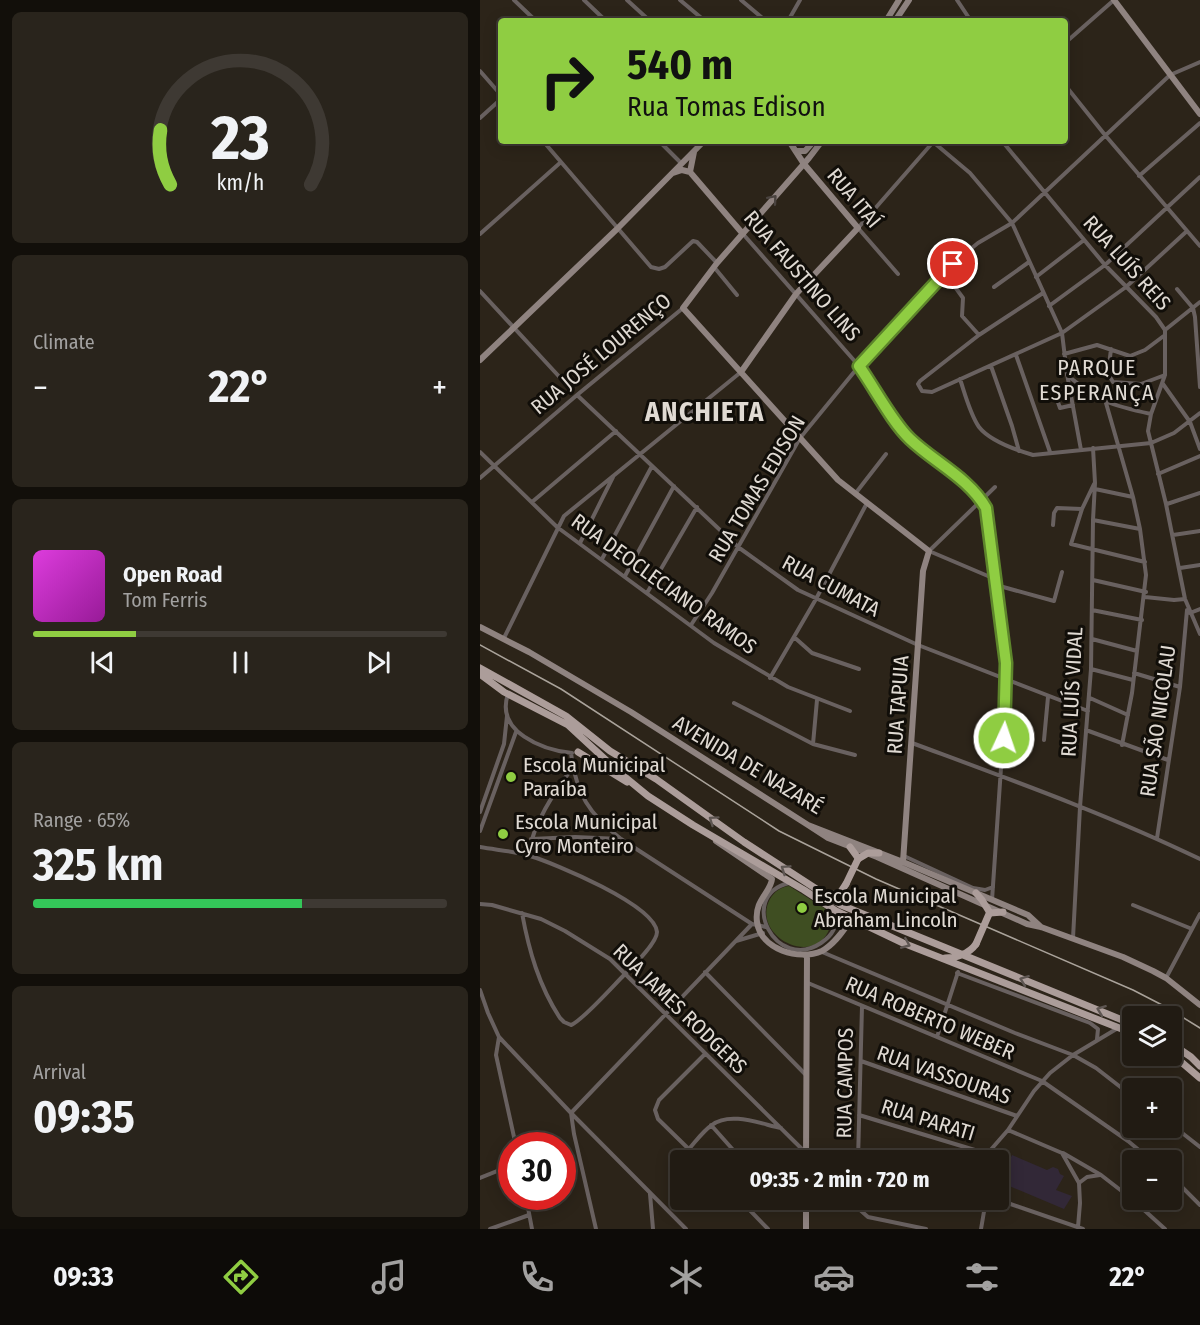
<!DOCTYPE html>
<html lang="en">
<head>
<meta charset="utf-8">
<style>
  :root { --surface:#211b13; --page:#29241c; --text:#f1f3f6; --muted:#a2a1a0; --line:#3e3933; --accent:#8fcd42 }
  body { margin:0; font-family:"Fira Sans Condensed",sans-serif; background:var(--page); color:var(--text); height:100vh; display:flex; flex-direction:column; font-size:22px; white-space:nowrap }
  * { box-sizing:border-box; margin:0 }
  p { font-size:20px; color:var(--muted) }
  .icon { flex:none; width:33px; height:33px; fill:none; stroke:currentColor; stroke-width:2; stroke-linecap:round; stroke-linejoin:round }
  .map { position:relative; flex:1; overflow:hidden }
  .details { display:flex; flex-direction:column; gap:12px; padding:12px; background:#120f0a; width:480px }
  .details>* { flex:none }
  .top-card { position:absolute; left:18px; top:18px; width:570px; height:126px; border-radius:6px; box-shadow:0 3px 15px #0003,0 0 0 2px var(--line); background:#8fcd42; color:#111; overflow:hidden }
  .controls { position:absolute; left:642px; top:1006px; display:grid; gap:12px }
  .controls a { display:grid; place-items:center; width:60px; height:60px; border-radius:6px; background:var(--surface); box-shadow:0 3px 15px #0003,0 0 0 2px var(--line); font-size:30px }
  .speed { position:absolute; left:18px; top:1132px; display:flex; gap:12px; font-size:30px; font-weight:700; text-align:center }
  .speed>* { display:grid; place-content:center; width:78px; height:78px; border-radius:50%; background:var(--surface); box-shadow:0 3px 15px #0003,0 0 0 2px var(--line); line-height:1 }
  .speed .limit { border:9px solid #d22; background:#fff; color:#111 }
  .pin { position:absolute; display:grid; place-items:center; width:51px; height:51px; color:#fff; margin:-26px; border:3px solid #fff; border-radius:50%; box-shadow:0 2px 6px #0007 }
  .me { position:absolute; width:66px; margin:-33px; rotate:3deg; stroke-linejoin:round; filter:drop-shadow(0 0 4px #0008) }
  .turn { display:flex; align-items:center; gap:21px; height:126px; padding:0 30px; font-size:27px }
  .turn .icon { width:78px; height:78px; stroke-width:2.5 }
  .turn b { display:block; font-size:42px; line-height:51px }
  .big { font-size:45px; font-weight:700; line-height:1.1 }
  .details .widget { flex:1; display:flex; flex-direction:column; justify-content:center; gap:9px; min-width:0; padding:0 21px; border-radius:9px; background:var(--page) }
  .details .dial { align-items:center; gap:0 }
  .dial svg { height:156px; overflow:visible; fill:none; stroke:var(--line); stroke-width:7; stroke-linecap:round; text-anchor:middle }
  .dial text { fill:var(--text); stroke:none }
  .song { display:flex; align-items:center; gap:18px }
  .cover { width:72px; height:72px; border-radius:9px; background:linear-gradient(135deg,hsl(300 70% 55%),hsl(300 70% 35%)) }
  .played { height:6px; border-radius:3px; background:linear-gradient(90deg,var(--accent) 25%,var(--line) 25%) }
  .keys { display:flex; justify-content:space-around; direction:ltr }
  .heat { display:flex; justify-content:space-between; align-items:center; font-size:33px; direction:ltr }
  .charge { height:9px; border-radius:4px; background:linear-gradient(90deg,#34c759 65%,var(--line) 0) }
  .trip { position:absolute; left:190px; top:1150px; width:339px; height:60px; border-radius:6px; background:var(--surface); box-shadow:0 3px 15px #0003,0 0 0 2px var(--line); font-weight:700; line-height:60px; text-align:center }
  .tab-bar { display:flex; height:96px; justify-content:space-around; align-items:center; background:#0d0b08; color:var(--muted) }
  .tab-bar .icon { width:42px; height:42px }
  .tab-bar .on { color:var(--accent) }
  .tab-bar b { font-size:27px; color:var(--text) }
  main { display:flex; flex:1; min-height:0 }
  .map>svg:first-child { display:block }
  .education { fill:#322837 }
  .green { fill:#3f4e22 }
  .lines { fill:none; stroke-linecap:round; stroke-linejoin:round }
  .street { stroke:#696160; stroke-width:4 }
  .secondary { stroke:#8f8380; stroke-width:6 }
  .primary { stroke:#ac9d9a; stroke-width:7 }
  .rail { stroke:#aaa39b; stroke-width:1.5 }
  .primary-bridge { stroke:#ac9d9a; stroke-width:7 }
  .oneway { stroke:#4a433f }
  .oneway2 { stroke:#5e5652 }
  .route-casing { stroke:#5d852b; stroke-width:15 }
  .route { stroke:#8fcd42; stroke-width:10 }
  .poi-dot { fill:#8fcd42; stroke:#110e09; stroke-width:2 }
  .labels { text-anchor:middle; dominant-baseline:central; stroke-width:6; stroke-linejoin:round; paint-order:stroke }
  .street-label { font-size:21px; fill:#e0dad3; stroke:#110e09 }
  .poi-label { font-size:21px; fill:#e0dad3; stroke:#110e09; text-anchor:start }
  .neighbourhood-label { font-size:22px; letter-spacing:1.5px; fill:#e0dad3; stroke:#110e09 }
  .district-label { font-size:27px; font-weight:bold; letter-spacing:1.5px; fill:#e0dad3; stroke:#110e09 }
</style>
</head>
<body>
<main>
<section class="details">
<div class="widget dial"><svg viewBox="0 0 100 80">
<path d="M14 69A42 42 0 1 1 86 69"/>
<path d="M14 69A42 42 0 0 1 9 41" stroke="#8fcd42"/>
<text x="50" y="56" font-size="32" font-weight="700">23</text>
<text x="50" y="72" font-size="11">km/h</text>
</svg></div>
<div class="widget"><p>Climate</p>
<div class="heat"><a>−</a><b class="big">22°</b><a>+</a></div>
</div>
<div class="widget">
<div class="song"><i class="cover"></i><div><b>Open Road</b><p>Tom Ferris</p></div></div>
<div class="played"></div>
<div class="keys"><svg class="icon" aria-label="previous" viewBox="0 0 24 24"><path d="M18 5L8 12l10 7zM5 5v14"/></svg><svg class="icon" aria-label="pause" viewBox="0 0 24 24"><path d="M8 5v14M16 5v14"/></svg><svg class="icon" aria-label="next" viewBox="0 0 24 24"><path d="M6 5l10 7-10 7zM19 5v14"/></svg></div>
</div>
<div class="widget"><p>Range · 65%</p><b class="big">325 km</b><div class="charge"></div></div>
<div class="widget"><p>Arrival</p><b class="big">09:35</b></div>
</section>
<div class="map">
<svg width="720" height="1229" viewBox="0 0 720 1229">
  <rect width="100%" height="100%" fill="#2c2419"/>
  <!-- education -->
  <path class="education" d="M 532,1155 L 567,1170 L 573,1167 L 578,1169 L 580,1174 L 584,1176 L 576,1190 L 592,1196 L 584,1209 L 527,1185 L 525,1188 L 519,1185 Z"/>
  <!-- green -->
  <path class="green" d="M 309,886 L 352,913 C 351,919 351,926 348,932 C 330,967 271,934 290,899 C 294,892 301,887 309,886 Z"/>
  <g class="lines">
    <!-- street -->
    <path class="street" d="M 34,0 L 56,21
      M 104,0 L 126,21
      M 147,0 L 170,21
      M 200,0 L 225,21
      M 261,0 L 286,21
      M 477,0 L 491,21
      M 308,21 L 320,0
      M 585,43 L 634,0
      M 0,71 L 21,95
      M 585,85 L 625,135 L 720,246
      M 0,118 L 21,99
      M 63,141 L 171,267 L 179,269 L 185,267 L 213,241 L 217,242 L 237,263
      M 179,141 L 201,163
      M 452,141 L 490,173 L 532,223 L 582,333 L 587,374 L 601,450
      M 522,141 L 625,265 L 676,317 L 685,330 L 685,375 L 671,414 L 668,431 L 686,504 L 705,599 L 720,634
      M 659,176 L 720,123
      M 0,234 L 81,162
      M 263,234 L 379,366 L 429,438 L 483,481 L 501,499 L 506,508 L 527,680 L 512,900
      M 234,267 L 257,295
      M 465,273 L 483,298 L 482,316 L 499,335
      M 418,274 L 378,228 L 454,141
      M 556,277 L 604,240
      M 514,287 L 549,262
      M 697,289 L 713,308 L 715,317 L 720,387
      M 0,291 L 86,384
      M 563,293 L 499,335 L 440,381 L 438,384 L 442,391 L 452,392 L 582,333 L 646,287 L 707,231
      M 569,306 L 625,265 L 720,177
      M 685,330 L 720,302
      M 631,349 L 628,374 L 633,382 L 661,384 L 685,375
      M 584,354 L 617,345 L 650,356 L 665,350 L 685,335
      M 536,355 L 570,452
      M 511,366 L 532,426 L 539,451
      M 587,375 C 620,402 630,405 671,414
      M 480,379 C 485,394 490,414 499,427 C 510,441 536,450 553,455 L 671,443 L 694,433 L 720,413
      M 683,384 L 710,422 L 720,449
      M 573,388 L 580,408 L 593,405
      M 97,395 L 258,547 L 318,590 L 438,645 L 608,711
      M 626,403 L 653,497 L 660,529 L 666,575 L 652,693 L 642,745
      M 0,452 L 77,527 L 234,643 L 308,687 L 370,711
      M 678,474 L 720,456
      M 0,478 L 97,395 L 203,308
      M 614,484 L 602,509 L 591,544 L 665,562
      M 615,489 L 653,497
      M 375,494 L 406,454
      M 52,502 L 136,431
      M 687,504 L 720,493
      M 613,520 L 660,529
      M 573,525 L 574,513 L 577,508 L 602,509
      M 693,535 L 720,531
      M 100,543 L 133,477
      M 122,559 L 172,466
      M 700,568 L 720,565
      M 145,576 L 194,486
      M 515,579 L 449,551 L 515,487
      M 613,580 L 666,592
      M 516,585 L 574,601 L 582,572
      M 167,593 L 217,507
      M 665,597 L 694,600 L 705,599
      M 612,610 L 662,620
      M 710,613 L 720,609
      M 211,625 L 232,593 L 320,438 L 379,366 L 419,321 L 482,256 L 498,243 L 532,223 L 690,75 L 720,62
      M 314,637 L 332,653 L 379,669
      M 24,638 L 84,516 L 261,372
      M 612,639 L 657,651
      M 611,669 L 653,680
      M 654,673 L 700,687
      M 290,678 L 336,599 L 387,503
      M 28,694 C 15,732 63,750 92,753
      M 610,698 L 648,715
      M 337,700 L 333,744 L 375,755
      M 254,703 L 333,744
      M 606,730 L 688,760
      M 564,740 L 568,697
      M 432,743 C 529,779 627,814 720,859
      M 91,753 C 96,794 109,814 141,839 L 272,924 L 286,927
      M 0,812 L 24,744 L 27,716
      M 0,831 L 36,732
      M 677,838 L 700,687 L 707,610
      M 51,839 L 95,837 L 140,839
      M 0,847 C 16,850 34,851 50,856 C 74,863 175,905 177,932 C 177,943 153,966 144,975 C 134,985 102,1021 91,1025 L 84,1022 L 80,1018 C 59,986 49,951 42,913
      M 48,855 C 54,822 73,794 93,767
      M 424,856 L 493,888 L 505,890 L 513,887
      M 309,883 C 256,896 296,973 341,943 C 353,935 357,927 356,912
      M 0,904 L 12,905 L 61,919 L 85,931 L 130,959 L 326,1153
      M 653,905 L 712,929
      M 593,938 L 600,807 L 611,669 L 613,520 L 615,483 L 613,448
      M 256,941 L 283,933
      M 342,952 L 535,1033 L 593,1055 L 616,1068 L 652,1096
      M 225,972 L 325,1074
      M 477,973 L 610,1023 L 618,1029 L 617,1039
      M 686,978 L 720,914
      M 328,983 L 562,1081 L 648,1141 L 672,1161
      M 0,990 L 8,1013 L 19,1037 L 91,1113 L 206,1229
      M 19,1037 L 16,1055 L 36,1146
      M 457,1037 L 478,972
      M 381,1061 L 537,1116
      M 379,1115 L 508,1154
      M 231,1125 L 263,1161
      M 692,1125 L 720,1147
      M 528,1130 L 582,1153 L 599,1183 L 600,1203 L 598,1227
      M 209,1149 C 216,1141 223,1131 232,1125 C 250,1111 281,1124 301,1128
      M 583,1153 L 621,1175 L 652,1199
      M 326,1159 L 336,1161
      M 221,1161 L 178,1119 L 175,1110 L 179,1100 L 225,1054
      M 378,1161 L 382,1006
      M 501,1161 L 528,1130 L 554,1091 L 570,1073 L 593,1055 L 638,1028
      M 692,1177 L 720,1205
      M 0,1178 L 32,1165
      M 599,1183 L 607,1177 L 620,1175
      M 170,1194 L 173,1229
      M 46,1197 L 52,1229
      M 260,1200 L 288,1229
      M 377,1200 L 379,1209 L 388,1217 L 446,1229
      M 519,1200 L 603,1229
      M 653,1200 L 685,1229
      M 10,1229 L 49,1215
      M 116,1229 L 94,1134 L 91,1113 L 272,924
      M 501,1229 L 506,1200"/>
    <!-- secondary -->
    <path class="secondary" d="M 634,0 L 720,114
      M 406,21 L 419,0
      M 415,21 L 429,0
      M 342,141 L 329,158 L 237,263 L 203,308 L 358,480 L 449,551 L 443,571 L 423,862
      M 317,151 L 325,151 L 334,141
      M 210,172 L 214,152
      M 193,173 L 202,170 L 210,172 L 263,234
      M 0,360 L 137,229 L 224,141
      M 261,372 L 316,294 L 378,228 L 324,164 L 309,141
      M 0,627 L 49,652 L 151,712 L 328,825 L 423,862 L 548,915 L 561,927
      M 328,825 L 348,838 L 397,857 L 547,924 L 561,927 L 643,957 L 673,971 L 686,978 L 720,1005
      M 236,841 L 292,879 C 291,892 274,900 277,922 C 281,950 319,961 342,951 C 353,945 361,934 368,924 L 382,924
      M 326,1161 L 327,955
      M 326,1229 L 326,1200"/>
    <!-- primary -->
    <path class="primary" d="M 0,668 L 86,716 L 130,751 L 176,779 L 264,842 L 361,905 L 652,1024
      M 0,674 L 24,692 L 88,725 L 140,773 L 168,796 L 213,825 L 324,890 L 356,911 L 423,943 L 652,1033
      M 98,752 L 147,782
      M 370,847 L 378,858
      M 378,859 L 388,853 L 399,853
      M 496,893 L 502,900 L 510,913
      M 347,896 L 360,893 L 366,884
      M 510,913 L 523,912
      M 465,958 C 476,958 489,954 496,944
      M 692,1044 L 711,1057 L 720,1066
      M 692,1054 L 720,1078"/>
    <!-- rail -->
    <path class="rail" d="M 0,645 L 81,689 L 299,831 L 396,879 L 653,990 L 686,1007 L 720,1028"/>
    <!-- primary-bridge -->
    <path class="primary-bridge" d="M 366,884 L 378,859
      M 496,944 L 509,914"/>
  </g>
  <!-- one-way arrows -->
  <defs><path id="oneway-chevron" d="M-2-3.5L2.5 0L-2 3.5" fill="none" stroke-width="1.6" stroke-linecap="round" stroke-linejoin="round" transform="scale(1.5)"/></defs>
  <use class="oneway" href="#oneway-chevron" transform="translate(293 199) rotate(-49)"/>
  <g class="oneway2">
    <use href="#oneway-chevron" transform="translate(233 820) rotate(-145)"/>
    <use href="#oneway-chevron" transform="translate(305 869) rotate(-146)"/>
    <use href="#oneway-chevron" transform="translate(426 944) rotate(23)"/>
    <use href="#oneway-chevron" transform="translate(544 980) rotate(-159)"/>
    <use href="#oneway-chevron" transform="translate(621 1010) rotate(-159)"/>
  </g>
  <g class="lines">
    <!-- route casing -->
    <g class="route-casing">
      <path id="route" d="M 473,264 L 379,366 C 394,387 412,422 430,439 C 454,462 489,478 506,508 L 526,663 L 524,738"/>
    </g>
    <!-- route -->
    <use href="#route" class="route"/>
  </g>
  <!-- markers -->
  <g class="poi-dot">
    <circle cx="31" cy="777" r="6"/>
    <circle cx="23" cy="834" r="6"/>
    <circle cx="322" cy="908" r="6"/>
  </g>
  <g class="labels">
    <!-- street labels -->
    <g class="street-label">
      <text transform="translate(374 198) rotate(50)">RUA ITAÍ</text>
      <text transform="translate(647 263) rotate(48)">RUA LUÍS REIS</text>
      <text transform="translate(322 276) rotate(49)">RUA FAUSTINO LINS</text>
      <text transform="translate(121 354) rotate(-40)">RUA JOSÉ LOURENÇO</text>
      <text transform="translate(277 489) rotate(-59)">RUA TOMAS EDISON</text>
      <text transform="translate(184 584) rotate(36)">RUA DEOCLECIANO RAMOS</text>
      <text transform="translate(351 586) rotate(28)">RUA CUMATA</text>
      <text transform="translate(592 692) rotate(-87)">RUA LUÍS VIDAL</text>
      <text transform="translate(418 705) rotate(-86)">RUA TAPUIA</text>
      <text transform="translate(678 721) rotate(-82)">RUA SÃO NICOLAU</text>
      <text transform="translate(268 765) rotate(31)">AVENIDA DE NAZARÉ</text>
      <text transform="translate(200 1009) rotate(44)">RUA JAMES RODGERS</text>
      <text transform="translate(450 1018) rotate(23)">RUA ROBERTO WEBER</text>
      <text transform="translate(464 1075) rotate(19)">RUA VASSOURAS</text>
      <text transform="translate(365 1083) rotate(-89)">RUA CAMPOS</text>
      <text transform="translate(448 1120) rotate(17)">RUA PARATI</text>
    </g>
    <!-- poi labels -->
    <g class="poi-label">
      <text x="43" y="765">Escola Municipal<tspan x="43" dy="24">Paraíba</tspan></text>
      <text x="35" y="822">Escola Municipal<tspan x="35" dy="24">Cyro Monteiro</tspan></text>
      <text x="334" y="896">Escola Municipal<tspan x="334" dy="24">Abraham Lincoln</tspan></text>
    </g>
    <!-- neighbourhood labels -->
    <g class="neighbourhood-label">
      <text x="617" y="367">PARQUE<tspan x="617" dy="25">ESPERANÇA</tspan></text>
    </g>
    <!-- district labels -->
    <g class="district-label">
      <text x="225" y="412">ANCHIETA</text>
    </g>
  </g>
</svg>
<div class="controls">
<a><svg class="icon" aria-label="layers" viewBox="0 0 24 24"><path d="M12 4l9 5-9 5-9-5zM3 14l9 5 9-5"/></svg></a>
<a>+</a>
<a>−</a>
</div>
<div class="speed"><div class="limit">30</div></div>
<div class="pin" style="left:473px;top:264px;background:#d93025"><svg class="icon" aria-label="arrive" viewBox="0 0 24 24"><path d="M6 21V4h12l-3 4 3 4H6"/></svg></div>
<svg class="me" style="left:524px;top:738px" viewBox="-20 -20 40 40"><circle r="17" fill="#8fcd42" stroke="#fff" stroke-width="3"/><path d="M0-11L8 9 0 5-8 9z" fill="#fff"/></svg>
<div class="trip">09:35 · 2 min · 720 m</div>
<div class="top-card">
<div class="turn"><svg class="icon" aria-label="right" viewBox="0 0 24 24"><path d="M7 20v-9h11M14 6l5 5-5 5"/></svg><div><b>540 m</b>Rua Tomas Edison</div></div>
</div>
</div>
</main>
<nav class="tab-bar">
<b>09:33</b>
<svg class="icon on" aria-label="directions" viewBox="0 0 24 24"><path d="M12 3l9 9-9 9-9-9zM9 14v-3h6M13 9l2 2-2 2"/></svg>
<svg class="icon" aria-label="music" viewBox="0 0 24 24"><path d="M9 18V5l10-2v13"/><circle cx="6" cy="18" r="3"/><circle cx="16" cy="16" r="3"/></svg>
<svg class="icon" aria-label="phone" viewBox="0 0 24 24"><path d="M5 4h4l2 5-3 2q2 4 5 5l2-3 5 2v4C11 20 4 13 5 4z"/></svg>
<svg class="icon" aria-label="climate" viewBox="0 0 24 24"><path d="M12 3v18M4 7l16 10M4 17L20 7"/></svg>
<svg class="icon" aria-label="car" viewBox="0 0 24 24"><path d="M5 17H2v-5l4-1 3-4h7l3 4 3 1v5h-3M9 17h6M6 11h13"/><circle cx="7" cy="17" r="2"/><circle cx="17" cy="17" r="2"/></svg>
<svg class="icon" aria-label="filters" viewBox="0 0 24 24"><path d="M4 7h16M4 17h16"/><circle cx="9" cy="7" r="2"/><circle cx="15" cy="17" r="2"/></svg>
<b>22°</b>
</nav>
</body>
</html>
